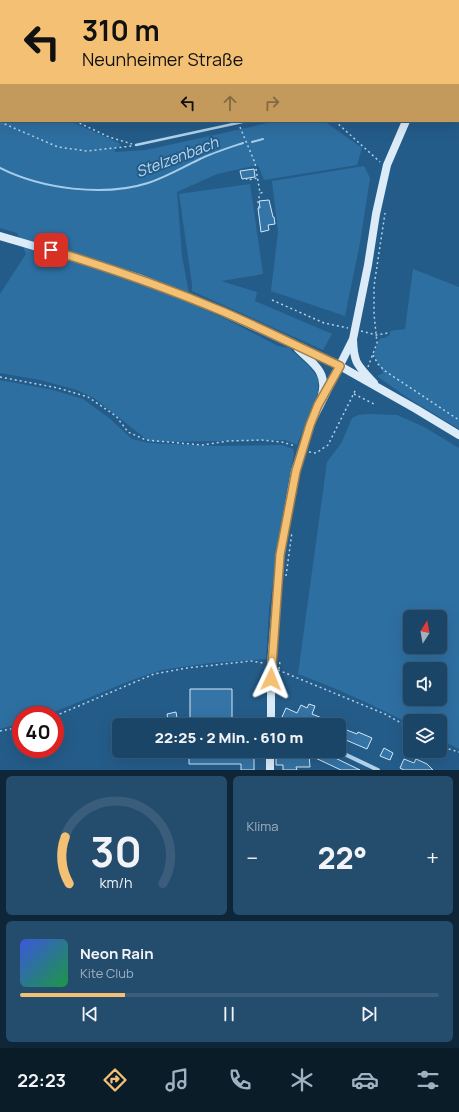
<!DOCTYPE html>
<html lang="de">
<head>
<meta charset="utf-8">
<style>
  :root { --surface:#1b4567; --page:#244c6d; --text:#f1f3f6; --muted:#a0b1c0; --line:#395d7b; --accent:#f4c174 }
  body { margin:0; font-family:Manrope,sans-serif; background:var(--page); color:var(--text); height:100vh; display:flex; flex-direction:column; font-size:15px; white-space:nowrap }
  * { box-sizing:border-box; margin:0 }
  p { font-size:13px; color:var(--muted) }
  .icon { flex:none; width:22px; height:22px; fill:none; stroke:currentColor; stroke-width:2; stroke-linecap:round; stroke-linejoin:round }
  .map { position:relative; height:770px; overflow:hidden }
  .drawer { display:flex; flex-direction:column; gap:6px; padding:6px; background:#0f2639; flex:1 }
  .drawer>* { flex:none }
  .hud { position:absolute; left:0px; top:0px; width:459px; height:122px; box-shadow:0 4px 16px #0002,0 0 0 1px var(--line); background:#f4c174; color:#111; overflow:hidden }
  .needle { width:26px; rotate:11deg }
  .buttons { position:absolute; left:403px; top:610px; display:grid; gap:8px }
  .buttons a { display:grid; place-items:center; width:44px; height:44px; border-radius:6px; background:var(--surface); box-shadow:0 4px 16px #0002,0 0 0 1px var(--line); font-size:20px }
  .speed { position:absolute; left:12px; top:706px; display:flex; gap:8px; font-size:20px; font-weight:700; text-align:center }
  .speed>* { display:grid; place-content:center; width:52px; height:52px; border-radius:50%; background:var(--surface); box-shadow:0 4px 16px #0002,0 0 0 1px var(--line); line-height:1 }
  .speed .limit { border:6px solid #d22; background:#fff; color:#111 }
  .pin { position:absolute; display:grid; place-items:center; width:34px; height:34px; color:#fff; margin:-17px; border-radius:8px; box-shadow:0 2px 6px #0006 }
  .me { position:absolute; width:44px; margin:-22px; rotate:2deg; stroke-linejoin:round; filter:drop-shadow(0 0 3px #0008) }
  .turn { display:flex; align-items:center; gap:14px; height:84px; padding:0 16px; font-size:18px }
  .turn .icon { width:52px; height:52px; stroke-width:2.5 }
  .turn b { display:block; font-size:28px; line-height:34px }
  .lanes { display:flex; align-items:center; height:38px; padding:0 16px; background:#0003; justify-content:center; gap:20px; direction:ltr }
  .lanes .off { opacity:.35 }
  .big { font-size:30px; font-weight:800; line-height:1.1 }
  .drawer .tile { flex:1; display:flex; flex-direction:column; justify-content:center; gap:6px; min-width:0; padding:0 14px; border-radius:6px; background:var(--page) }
  .drawer .dial { align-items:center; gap:0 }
  .dial svg { height:104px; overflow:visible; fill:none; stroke:var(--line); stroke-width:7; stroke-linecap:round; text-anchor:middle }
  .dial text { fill:var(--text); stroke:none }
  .song { display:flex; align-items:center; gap:12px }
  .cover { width:48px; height:48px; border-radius:6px; background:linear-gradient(135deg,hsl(230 70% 55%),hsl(140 70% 35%)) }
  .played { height:4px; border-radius:2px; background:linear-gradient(90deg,var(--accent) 25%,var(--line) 25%) }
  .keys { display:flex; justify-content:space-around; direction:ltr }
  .heat { display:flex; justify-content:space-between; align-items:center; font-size:22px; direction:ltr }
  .drawer .tiles { flex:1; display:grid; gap:6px; grid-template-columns:1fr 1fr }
  .tile:last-child { grid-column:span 2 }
  .trip { position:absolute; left:112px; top:718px; width:234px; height:40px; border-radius:6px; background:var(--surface); box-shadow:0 4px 16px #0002,0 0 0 1px var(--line); font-weight:800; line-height:40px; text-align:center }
  .tabs { display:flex; height:64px; justify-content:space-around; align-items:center; background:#0b1c29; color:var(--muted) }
  .tabs .icon { width:28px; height:28px }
  .tabs .on { color:var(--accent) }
  .tabs b { font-size:18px; color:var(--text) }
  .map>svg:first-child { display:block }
  .green { fill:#2e6fa1; fill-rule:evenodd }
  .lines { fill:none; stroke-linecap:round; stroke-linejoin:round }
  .stream { stroke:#a5cdeb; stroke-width:2 }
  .building { fill:#3474a6; stroke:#d5e8f7 }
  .path { stroke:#b0d1ea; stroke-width:1.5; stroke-dasharray:2 3; stroke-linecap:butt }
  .lane { stroke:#b0d1ea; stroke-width:2.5 }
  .street { stroke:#b0d1ea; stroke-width:4 }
  .secondary { stroke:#dbebf8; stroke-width:8 }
  .route-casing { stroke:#9f7d4b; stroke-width:10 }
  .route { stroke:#f4c174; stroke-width:7 }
  .labels { text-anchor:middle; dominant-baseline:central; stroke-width:4; stroke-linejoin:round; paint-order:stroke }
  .water-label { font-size:15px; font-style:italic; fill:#bcdaf1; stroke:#245c89 }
</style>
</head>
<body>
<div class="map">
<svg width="459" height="770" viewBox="0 0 459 770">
  <rect width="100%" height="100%" fill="#245c89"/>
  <!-- green -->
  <path class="green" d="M 0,54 L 1,121 L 70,121 L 119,143 L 120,145 L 118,147 L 114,148 L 115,152 L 146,150 L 277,121 L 324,121 L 362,148 L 357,165 L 264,180 L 258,165 L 217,174 L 177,192 L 182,256 L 191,304 L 222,317 L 278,346 L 289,348 L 309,366 L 318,378 L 318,394 L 297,445 L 285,440 L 150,442 L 94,398 L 77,390 L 40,380 L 0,373 L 0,294 L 26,254 L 17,233 L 0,228 Z
    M 364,166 L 370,178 L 360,243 L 345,316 L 271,291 L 278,232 L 272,181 Z
    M 250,184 L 263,274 L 221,281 L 257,292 L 255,301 L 332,334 L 323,350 L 192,291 L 192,284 L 179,194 Z
    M 413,269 L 459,287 L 459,429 L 408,398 L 377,376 L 383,373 L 374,355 L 378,341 L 381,338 L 385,338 L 390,335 L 390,331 L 405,329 Z
    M 0,380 L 53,390 L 83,399 L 109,418 L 132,439 L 149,443 L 217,446 L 282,445 L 293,449 L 294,454 L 284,506 L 269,609 L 266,659 L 210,663 L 161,670 L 132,680 L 47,715 L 21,715 L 21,723 L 0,729 Z
    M 367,414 L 397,415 L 424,427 L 459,448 L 459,749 L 440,740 L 440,721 L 410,721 L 410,724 C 374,705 336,688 298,674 L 327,462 L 342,442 L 352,418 L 358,415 ZM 410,617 L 440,617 L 440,647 L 410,647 ZM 410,669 L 440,669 L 440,699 L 410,699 Z"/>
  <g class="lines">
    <!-- stream -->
    <path class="stream" d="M 252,142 L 263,139
      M 0,168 C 41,189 104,197 148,183 C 166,177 181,168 198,160 C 212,153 228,148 243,143"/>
  </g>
  <!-- building -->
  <path class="building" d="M 254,169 L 255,177 L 242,179 L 240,171 Z
    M 269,200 L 273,217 L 274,217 L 275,224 L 268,225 L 269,230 L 261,232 L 258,208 L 260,208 L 259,201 Z
    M 190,689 L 232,689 L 232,722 L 212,722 L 212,725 L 190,725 Z
    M 309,704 L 315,706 L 312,714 L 339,725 L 308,725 L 294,719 L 293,722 L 282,717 L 286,708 L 297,713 L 301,705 L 307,708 Z
    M 176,712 L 178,724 L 169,725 L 167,714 Z
    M 339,727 L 357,734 L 358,732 L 372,738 L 367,749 L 339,737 Z
    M 384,748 L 393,753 L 390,760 L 380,756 Z
    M 189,751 L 254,751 L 254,770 L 241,770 L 241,764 L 189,764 Z
    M 282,751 L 326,751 L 325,753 L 360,770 L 341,770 L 309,755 L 310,767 L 296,767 L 297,770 L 283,770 L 283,765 L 276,765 L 276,757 L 282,758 Z
    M 404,759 L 414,763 L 416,759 L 427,764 L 433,770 L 404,770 L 400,768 Z"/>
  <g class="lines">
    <!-- path -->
    <path class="path" d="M 430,1 L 431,0
      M 453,1 L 453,0
      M 0,48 L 1,49
      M 458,55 L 459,57
      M 75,121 L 109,137 L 132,144
      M 335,121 L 380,162
      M 0,122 L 58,147 L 87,151 L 132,146
      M 240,127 L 255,163 L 260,193 L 265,192
      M 246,178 L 247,180 L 258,178
      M 259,208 L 258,202 L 260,193
      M 272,300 L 324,323 L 348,328
      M 361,331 L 376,335 L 388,333
      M 373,355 L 378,364 L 385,371 L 459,420
      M 368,367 L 377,343 L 374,314 L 374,286 L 385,213
      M 0,377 L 58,388 L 88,397 L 116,416 L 128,432 L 146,440 L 202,445 L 229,441 L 262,440 L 282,442 L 295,446
      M 354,394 L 374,404
      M 309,452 L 316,453 L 328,445 L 356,389
      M 286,576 L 292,532
      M 279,669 L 280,661
      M 278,670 L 385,714 L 410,728
      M 55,716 L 154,674 L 187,668 L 251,661 L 263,663
      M 0,731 L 21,727
      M 440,744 L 449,749 L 459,752"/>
    <!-- lane -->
    <path class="lane" d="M 458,72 L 459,72
      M 136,145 L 247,121"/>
    <!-- street -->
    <path class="street" d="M 271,719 L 285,725
      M 338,751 L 378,770"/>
    <!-- secondary -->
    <path class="secondary" d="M 444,1 L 444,0
      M 0,236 L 95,264 L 139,278 L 223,312 L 340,366 L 416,409 L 459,435
      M 353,340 C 354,365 358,365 374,383
      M 298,349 C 312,363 328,371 322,395
      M 271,725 L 271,665 L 280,555 L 295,471 L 310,425 L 353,339 L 368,265 L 376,214 L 387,165 L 406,121
      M 270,770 L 270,751"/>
  </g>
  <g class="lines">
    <!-- route casing -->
    <g class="route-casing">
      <path id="route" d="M 51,250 C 110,268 167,288 224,312 C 263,329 301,348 340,366 L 318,405 L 310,425 L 296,471 L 280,555 L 271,679"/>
    </g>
    <!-- route -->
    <use href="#route" class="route"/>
  </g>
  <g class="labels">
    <!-- water labels -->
    <g class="water-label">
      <text transform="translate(177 157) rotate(-21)">Stelzenbach</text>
    </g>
  </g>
</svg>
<div class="buttons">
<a><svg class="needle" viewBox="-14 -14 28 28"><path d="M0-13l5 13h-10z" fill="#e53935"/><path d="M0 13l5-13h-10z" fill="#a0b1c0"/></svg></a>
<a><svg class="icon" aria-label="sound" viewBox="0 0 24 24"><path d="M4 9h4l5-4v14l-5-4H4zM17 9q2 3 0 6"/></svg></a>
<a><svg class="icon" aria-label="layers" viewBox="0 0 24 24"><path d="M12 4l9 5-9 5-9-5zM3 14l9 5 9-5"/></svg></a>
</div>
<div class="speed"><div class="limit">40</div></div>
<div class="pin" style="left:51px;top:250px;background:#d93025"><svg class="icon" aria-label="arrive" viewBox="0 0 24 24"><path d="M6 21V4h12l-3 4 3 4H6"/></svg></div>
<svg class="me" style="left:271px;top:679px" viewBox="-20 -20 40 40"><path d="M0-17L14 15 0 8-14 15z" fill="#f4c174" stroke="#fff" stroke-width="4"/></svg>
<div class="trip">22:25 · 2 Min. · 610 m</div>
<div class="hud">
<div class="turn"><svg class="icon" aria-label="left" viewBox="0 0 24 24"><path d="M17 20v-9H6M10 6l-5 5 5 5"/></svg><div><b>310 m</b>Neunheimer Straße</div></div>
<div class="lanes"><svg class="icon" aria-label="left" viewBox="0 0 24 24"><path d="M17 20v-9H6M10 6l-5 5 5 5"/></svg><svg class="icon off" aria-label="ahead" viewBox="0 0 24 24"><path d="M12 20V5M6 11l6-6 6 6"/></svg><svg class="icon off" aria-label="right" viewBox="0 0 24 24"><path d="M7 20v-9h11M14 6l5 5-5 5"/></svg></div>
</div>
</div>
<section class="drawer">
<div class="tiles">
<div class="tile dial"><svg viewBox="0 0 100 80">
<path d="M14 69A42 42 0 1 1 86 69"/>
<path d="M14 69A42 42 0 0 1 11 33" stroke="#f4c174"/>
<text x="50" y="56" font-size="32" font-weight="700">30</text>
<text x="50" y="72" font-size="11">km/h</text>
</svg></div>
<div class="tile"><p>Klima</p>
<div class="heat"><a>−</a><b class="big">22°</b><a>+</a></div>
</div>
<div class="tile">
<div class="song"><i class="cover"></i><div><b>Neon Rain</b><p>Kite Club</p></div></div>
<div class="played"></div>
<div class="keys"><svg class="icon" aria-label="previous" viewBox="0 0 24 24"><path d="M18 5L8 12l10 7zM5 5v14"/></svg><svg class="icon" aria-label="pause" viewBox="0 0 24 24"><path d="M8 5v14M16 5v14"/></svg><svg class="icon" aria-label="next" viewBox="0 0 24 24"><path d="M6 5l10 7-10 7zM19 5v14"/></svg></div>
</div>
</div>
</section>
<nav class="tabs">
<b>22:23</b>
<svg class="icon on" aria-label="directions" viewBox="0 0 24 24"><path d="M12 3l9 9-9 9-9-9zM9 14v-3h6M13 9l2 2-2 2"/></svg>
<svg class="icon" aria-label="music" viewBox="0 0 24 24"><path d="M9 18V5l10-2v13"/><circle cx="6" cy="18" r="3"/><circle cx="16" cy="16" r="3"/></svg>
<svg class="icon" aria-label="phone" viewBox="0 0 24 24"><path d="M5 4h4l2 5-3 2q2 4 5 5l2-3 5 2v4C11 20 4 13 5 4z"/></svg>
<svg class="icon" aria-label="climate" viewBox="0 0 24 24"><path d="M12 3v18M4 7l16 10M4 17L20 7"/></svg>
<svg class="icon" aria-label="car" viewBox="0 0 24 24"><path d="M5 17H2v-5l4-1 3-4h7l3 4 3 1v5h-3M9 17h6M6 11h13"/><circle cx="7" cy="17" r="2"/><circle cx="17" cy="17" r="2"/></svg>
<svg class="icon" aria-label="filters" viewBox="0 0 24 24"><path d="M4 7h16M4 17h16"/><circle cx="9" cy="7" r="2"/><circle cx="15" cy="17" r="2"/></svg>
</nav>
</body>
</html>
